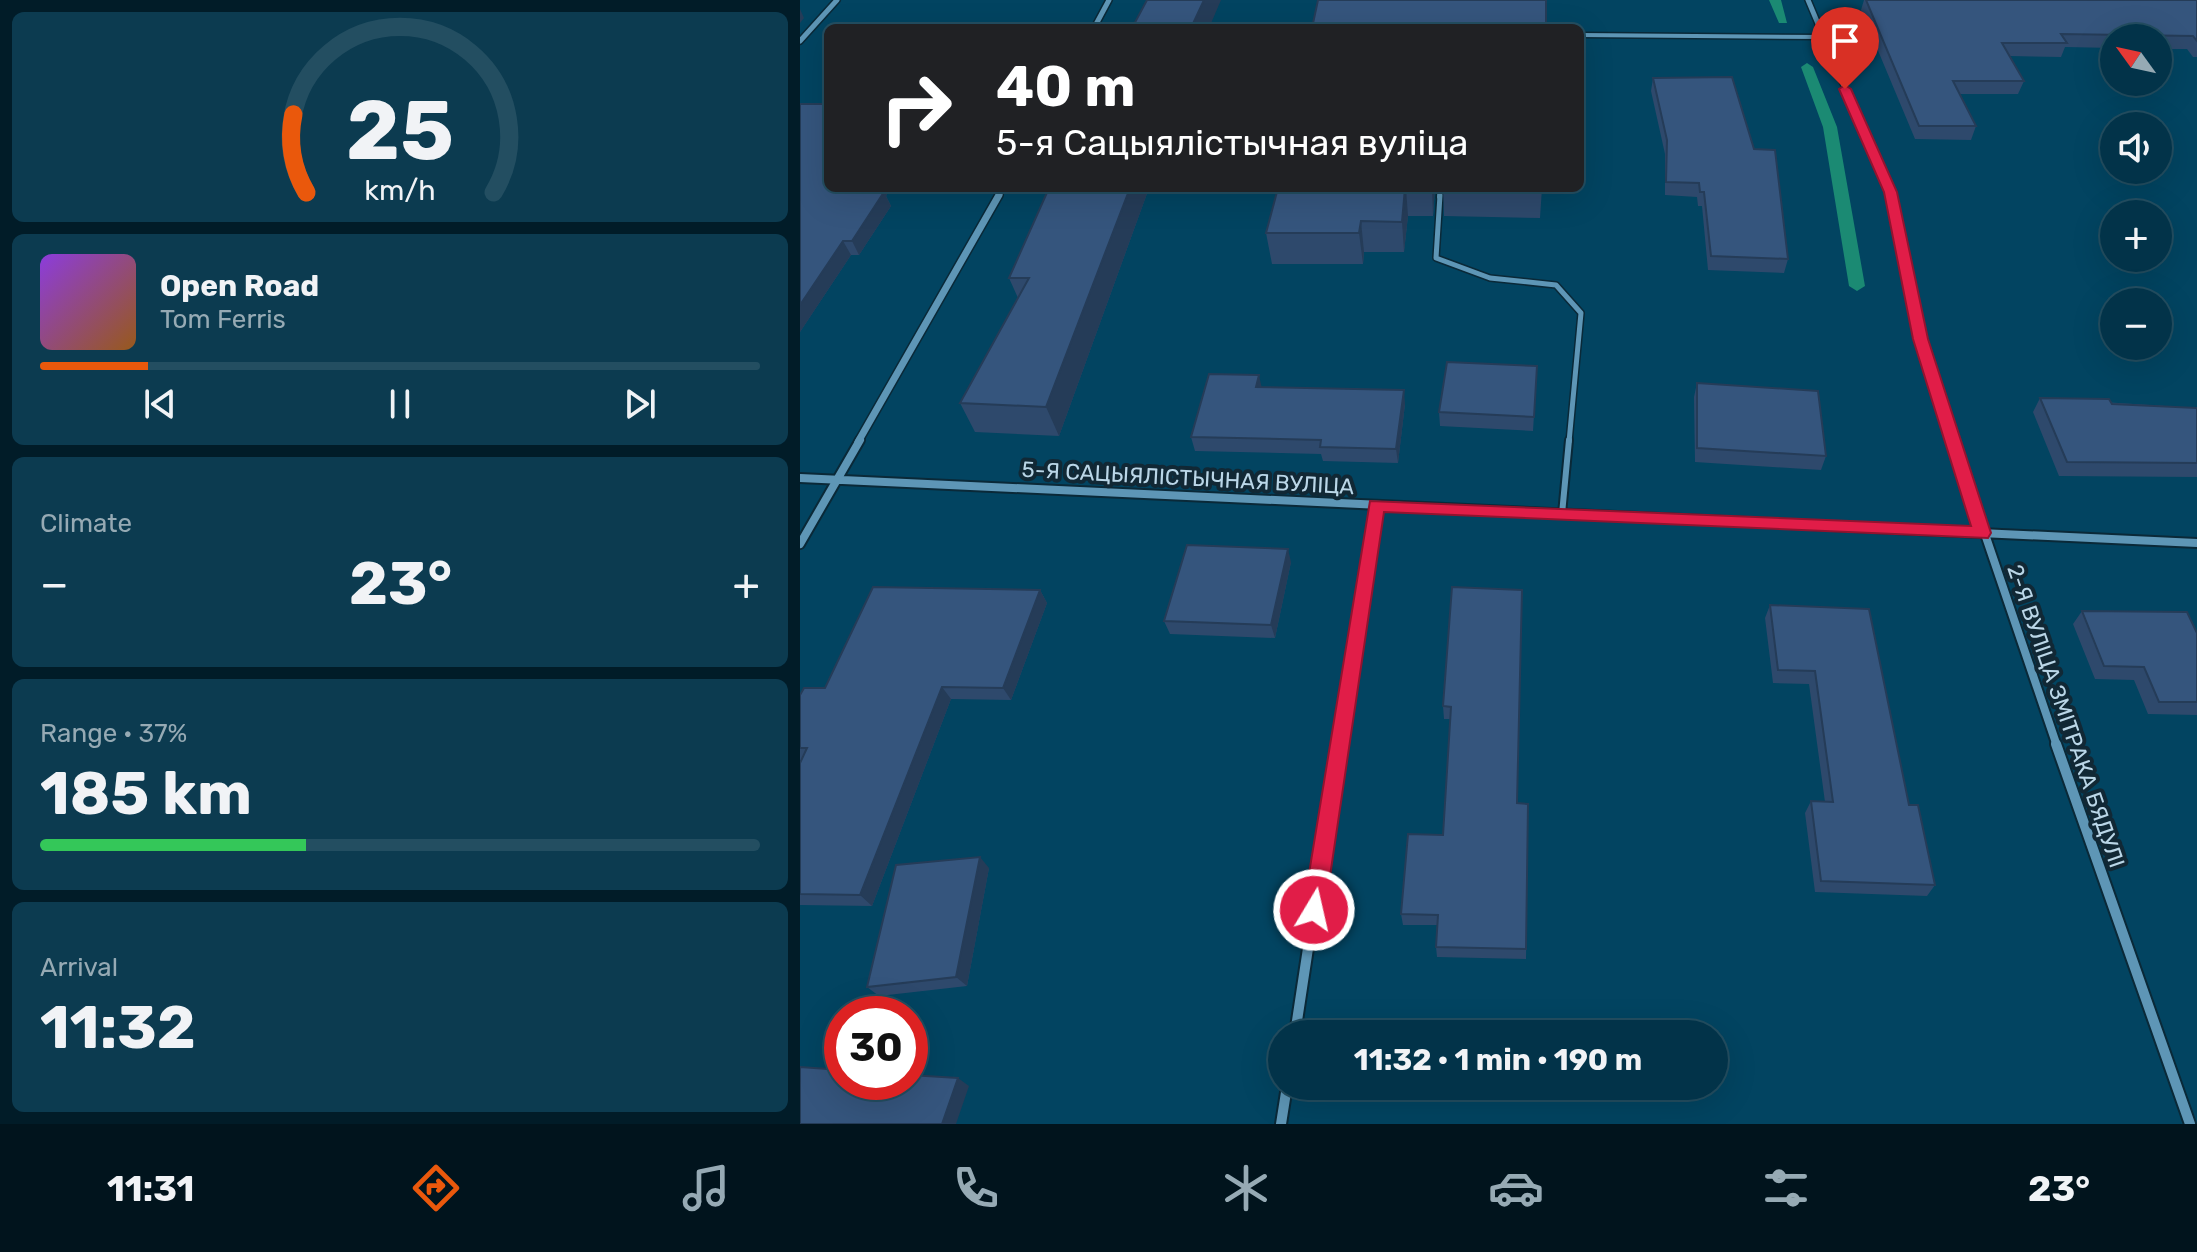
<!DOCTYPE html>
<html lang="en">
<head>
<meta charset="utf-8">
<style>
  :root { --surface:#023349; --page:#0c3b50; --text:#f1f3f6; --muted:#96aab4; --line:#234e61; --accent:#ea580c }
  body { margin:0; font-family:Rubik,sans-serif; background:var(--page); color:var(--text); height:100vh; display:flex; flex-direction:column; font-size:30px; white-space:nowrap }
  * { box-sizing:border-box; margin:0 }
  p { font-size:26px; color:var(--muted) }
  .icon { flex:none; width:44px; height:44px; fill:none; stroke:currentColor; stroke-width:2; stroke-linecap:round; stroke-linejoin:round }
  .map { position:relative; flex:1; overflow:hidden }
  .details { display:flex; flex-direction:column; gap:12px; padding:12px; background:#011c28; width:800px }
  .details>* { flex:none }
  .guide { position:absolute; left:24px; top:24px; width:760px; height:168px; border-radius:12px; box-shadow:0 8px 32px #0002,0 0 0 2px var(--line); background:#202124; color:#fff; overflow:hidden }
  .needle { width:52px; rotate:303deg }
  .buttons { position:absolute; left:1300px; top:24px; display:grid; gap:16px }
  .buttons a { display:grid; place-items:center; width:72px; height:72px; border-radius:50%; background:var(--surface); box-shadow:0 8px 32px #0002,0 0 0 2px var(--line); font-size:40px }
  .speed { position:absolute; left:24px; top:996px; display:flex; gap:16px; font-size:40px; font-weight:700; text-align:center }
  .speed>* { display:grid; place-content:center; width:104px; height:104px; border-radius:50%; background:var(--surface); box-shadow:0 8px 32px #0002,0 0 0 2px var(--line); line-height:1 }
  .speed .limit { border:12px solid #d22; background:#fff; color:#111 }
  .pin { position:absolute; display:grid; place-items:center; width:68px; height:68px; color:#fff; margin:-82px -34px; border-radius:50% 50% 50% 0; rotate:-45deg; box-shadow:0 0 8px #0007 }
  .pin .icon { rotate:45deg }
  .me { position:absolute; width:88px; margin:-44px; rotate:9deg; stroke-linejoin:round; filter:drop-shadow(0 0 6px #0008) }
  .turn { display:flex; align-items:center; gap:28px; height:168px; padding:0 40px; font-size:36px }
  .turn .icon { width:104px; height:104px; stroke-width:2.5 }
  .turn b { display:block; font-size:56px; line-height:68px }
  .big { font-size:60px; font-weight:700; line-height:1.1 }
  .details .card { flex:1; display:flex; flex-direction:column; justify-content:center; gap:12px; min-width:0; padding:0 28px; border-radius:12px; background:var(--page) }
  .details .dial { align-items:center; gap:0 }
  .dial svg { height:208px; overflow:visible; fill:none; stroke:var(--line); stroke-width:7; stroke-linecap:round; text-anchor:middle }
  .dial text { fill:var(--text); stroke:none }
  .song { display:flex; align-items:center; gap:24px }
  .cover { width:96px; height:96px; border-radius:12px; background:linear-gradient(135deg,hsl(270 70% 55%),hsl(30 70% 35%)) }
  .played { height:8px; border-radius:4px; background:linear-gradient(90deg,var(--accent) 15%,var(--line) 15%) }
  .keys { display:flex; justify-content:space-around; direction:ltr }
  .heat { display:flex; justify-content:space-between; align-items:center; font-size:44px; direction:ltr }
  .charge { height:12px; border-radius:6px; background:linear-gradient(90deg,#34c759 37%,var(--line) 0) }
  .trip { position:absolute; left:468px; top:1020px; width:460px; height:80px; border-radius:40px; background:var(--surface); box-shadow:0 8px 32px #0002,0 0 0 2px var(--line); font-weight:700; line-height:80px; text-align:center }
  .tab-bar { display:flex; height:128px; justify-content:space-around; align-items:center; background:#01141d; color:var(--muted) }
  .tab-bar .icon { width:56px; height:56px }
  .tab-bar .active { color:var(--accent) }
  .tab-bar b { font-size:36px; color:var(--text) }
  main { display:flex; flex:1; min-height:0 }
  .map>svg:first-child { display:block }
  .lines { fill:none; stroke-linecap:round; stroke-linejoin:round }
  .stream { fill:#1b8a73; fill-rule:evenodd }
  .service-far2-casing { stroke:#0a2938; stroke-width:7 }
  .service-far1-casing { stroke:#0a2938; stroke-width:8 }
  .service-casing { stroke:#0a2938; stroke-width:10 }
  .minor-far3-casing { stroke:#0a2938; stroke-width:8 }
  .minor-far2-casing { stroke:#0a2938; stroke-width:10 }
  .minor-far1-casing { stroke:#0a2938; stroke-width:12 }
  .minor-casing { stroke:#0a2938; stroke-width:14 }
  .service-far2 { stroke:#5e96b6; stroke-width:4 }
  .service-far1 { stroke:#5e96b6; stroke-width:5 }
  .service { stroke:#5e96b6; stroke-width:6 }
  .minor-far3 { stroke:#5e96b6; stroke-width:5 }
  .minor-far2 { stroke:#5e96b6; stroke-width:7 }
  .minor-far1 { stroke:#5e96b6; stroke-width:8 }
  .minor { stroke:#5e96b6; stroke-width:10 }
  .wall { fill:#2e496c }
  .shaded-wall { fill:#253c58 }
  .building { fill:#35557d; stroke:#253c58; stroke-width:2 }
  .route { fill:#e11d48; stroke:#92132f; stroke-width:2 }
  .labels { text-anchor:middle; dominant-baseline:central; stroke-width:8; stroke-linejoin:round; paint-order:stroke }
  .street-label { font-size:22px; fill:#bad6e7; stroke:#112835 }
</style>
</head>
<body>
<main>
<section class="details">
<div class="card dial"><svg viewBox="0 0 100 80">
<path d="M14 69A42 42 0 1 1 86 69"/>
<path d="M14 69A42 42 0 0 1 9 39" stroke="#ea580c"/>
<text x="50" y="56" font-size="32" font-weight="700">25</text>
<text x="50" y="72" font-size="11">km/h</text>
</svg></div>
<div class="card">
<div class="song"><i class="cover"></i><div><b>Open Road</b><p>Tom Ferris</p></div></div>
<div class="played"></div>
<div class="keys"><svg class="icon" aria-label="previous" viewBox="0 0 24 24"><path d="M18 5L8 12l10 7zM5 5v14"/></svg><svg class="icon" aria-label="pause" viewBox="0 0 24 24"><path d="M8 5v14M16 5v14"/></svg><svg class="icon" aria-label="next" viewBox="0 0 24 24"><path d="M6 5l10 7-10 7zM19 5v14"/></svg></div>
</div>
<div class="card"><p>Climate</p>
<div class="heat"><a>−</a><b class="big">23°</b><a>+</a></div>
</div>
<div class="card"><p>Range · 37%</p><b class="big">185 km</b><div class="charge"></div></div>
<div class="card"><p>Arrival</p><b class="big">11:32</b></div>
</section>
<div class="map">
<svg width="1397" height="1124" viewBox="0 0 1397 1124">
  <rect width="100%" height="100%" fill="#024461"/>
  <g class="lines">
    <!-- stream -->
    <path class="stream" d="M 969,0 L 981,0 L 987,23 L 979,23 Z
      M 1007,63 L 1013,67 L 1037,127 L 1065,286 L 1057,291 L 1049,286 L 1023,127 L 1001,67 Z"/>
    <!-- service-far2 casing -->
    <g class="service-far2-casing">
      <path id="service-far2" d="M 780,35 L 1023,37
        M 639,197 L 640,188"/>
    </g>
    <!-- service-far1 casing -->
    <g class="service-far1-casing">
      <path id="service-far1" d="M 640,195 L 636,258 L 690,278 L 756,285 L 781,313 L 769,442"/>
    </g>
    <!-- service casing -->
    <g class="service-casing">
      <path id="service" d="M 762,514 L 769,440"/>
    </g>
    <!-- minor-far3 casing -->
    <g class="minor-far3-casing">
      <path id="minor-far3" d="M 1008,0 L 1091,197
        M 294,28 L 309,0
        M 0,41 L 37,0
        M 198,197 L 203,188"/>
    </g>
    <!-- minor-far2 casing -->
    <g class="minor-far2-casing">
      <path id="minor-far2" d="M 1091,195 L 1121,339 L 1153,442
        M 58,442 L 199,195"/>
    </g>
    <!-- minor-far1 casing -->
    <g class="minor-far1-casing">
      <path id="minor-far1" d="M 1153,440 L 1257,746
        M 0,478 L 1397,543
        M 0,544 L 60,440
        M 539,746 L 576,505"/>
    </g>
    <!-- minor casing -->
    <g class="minor-casing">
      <path id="minor" d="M 1256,744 L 1390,1124
        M 495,1034 L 539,744
        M 481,1124 L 487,1086"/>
    </g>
    <!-- service-far2 -->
    <use href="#service-far2" class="service-far2"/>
    <!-- service-far1 -->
    <use href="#service-far1" class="service-far1"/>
    <!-- service -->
    <use href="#service" class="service"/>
    <!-- minor-far3 -->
    <use href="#minor-far3" class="minor-far3"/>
    <!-- minor-far2 -->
    <use href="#minor-far2" class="minor-far2"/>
    <!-- minor-far1 -->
    <use href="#minor-far1" class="minor-far1"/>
    <!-- minor -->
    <use href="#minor" class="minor"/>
  </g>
  <!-- wall -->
  <path class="wall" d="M 1064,0 L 1397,0 L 1397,57 L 1393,57 L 1387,49 L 1358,49 L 1358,38 L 1314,38 L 1314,48 L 1265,47 L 1261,57 L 1209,56 L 1224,81 L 1218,94 L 1159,94 L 1176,126 L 1171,140 L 1115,139 L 1061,10 Z
    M 853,78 L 988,259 L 984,273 L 908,270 L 902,206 L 898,206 L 897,197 L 865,195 L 865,154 L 851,91 Z
    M 28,188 L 91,188 L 86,196 L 91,206 L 59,255 L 51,255 L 0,332 Z
    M 249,188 L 349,188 L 259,436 L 175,432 L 160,403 L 218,298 L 209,278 Z
    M 478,188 L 635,188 L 633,216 L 608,216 L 604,252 L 564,252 L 563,264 L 472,264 L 466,233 Z
    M 643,188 L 742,188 L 740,218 L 644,216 Z
    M 737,366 L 733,431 L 640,426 L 639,412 Z
    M 897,383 L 1026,456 L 1021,470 L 895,462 L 894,397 Z
    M 462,387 L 605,404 L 598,463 L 523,461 L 521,454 L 395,451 L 391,437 Z
    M 1240,398 L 1397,408 L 1397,477 L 1259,476 L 1233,412 Z
    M 491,562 L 475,638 L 370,634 L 364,621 Z
    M 652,587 L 717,803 L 728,804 L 726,959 L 637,957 L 636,947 L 637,925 L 603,925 L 601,914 L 643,835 L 650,719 L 644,719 L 643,706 Z
    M 240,590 L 247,603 L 211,700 L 151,699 L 72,906 L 0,905 L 0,763 L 2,760 L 0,760 L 0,695 L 25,688 Z
    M 970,605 L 1109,805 L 1135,885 L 1127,896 L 1015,892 L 1005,813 L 1011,801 L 1025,802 L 1009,684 L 973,683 L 965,618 Z
    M 1282,611 L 1397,633 L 1397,715 L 1348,714 L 1334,680 L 1295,679 L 1273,624 Z
    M 189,868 L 167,986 L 79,996 L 67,987 Z"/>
  <!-- shaded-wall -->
  <path class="shaded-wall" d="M 404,0 L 421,0 L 409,28 L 391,28 Z
    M 0,9 L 4,18 L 0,23 Z
    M 75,188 L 91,188 L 86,196 L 91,206 L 59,255 L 52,241 Z
    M 330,188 L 349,188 L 259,436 L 246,407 Z
    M 606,188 L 608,216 L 604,252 L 602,222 Z
    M 632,188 L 635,188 L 633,216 Z
    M 561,221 L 564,252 L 563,264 L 559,233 Z
    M 43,241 L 51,255 L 0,332 L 0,305 Z
    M 459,375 L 462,389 L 456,387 Z
    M 604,390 L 605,404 L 598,463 L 596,449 Z
    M 488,549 L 491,562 L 475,638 L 471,625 Z
    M 240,590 L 247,603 L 211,700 L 203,688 Z
    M 142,687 L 151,699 L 72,906 L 60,895 Z
    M 180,857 L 189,868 L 167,986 L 156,977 Z
    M 158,1078 L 169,1086 L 156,1124 L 142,1124 Z"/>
  <!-- building -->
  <path class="building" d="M 347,0 L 404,0 L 391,28 L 332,28 Z
    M 518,0 L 746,0 L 746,28 L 512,28 Z
    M 1066,0 L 1397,0 L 1397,41 L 1393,36 L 1261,34 L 1267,43 L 1202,43 L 1224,81 L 1153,81 L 1176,126 L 1119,126 Z
    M 932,77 L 954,149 L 975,150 L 988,259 L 911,256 L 904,192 L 900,192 L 899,183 L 866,182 L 867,140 L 853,78 Z
    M 0,104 L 28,104 L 28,188 L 75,188 L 73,192 L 84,192 L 52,241 L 43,241 L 0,305 Z
    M 249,188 L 330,188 L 246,407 L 160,403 L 229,278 L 209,278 Z
    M 478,188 L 605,188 L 602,222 L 561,221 L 559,233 L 466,233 Z
    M 647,362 L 737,366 L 734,417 L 639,412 Z
    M 409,374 L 459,375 L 456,387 L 604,390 L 596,449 L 520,447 L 521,440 L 391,437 Z
    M 897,383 L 1018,391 L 1026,456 L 897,448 Z
    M 1240,398 L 1309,399 L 1312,404 L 1397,408 L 1397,463 L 1267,462 Z
    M 387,545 L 488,549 L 471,625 L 364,621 Z
    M 73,587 L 240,590 L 203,688 L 142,687 L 60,895 L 0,894 L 0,763 L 7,748 L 0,748 L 0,695 L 4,688 L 25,688 Z
    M 652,587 L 722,590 L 717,803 L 728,804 L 726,949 L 636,947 L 638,915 L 601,914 L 608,834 L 643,835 L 651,707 L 643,706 Z
    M 970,605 L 1069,609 L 1109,805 L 1118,805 L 1135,885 L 1021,881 L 1011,801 L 1033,802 L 1015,671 L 978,670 Z
    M 1282,611 L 1387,612 L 1397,633 L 1397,702 L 1359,702 L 1344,667 L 1304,666 Z
    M 180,857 L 156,977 L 67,987 L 96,865 Z
    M 0,1067 L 42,1070 L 42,1082 L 110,1082 L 110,1075 L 158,1078 L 142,1124 L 0,1124 Z"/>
  <!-- route -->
  <path class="route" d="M 1045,85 L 1051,89 L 1097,192 L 1128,339 L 1191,533 L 1188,538 L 584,512 L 525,910 L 522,917 L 514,921 L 506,917 L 503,910 L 570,501 L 1171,526 L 1113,339 L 1084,192 L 1039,89 Z"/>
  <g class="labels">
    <!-- street labels -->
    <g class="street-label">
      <text transform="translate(388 478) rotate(3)">5-Я САЦЫЯЛІСТЫЧНАЯ ВУЛІЦА</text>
      <text transform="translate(1266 716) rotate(71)">2-Я ВУЛІЦА ЗМІТРАКА БЯДУЛІ</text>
    </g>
  </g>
</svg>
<div class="buttons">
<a><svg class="needle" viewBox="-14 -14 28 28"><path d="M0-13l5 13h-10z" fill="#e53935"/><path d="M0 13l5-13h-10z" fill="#96aab4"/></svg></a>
<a><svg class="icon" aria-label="sound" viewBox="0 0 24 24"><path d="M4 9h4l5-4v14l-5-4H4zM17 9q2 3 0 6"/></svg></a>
<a>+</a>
<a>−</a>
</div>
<div class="speed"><div class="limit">30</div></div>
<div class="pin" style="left:1045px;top:89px;background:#d93025"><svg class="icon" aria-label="arrive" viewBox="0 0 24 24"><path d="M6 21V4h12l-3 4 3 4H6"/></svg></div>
<svg class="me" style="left:514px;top:910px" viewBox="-20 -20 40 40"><circle r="17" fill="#e11d48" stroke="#fff" stroke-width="3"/><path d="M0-11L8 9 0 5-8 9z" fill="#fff"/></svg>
<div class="trip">11:32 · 1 min · 190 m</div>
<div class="guide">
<div class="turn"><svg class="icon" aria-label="right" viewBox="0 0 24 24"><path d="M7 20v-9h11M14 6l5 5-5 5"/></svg><div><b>40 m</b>5-я Сацыялістычная вуліца</div></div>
</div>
</div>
</main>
<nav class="tab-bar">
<b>11:31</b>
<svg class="icon active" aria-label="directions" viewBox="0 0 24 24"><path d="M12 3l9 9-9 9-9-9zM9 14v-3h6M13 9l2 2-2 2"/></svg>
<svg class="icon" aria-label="music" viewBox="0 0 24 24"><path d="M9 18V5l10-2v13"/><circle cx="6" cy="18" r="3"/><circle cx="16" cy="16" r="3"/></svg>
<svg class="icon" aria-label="phone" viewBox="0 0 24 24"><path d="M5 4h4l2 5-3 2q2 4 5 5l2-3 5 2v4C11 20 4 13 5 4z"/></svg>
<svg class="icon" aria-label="climate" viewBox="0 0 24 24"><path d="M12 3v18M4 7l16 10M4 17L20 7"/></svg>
<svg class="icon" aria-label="car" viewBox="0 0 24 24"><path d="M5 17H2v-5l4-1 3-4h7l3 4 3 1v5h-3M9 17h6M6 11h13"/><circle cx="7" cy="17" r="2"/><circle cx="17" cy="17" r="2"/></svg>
<svg class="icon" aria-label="filters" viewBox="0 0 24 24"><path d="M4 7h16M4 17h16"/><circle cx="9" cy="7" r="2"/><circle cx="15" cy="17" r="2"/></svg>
<b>23°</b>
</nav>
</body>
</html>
